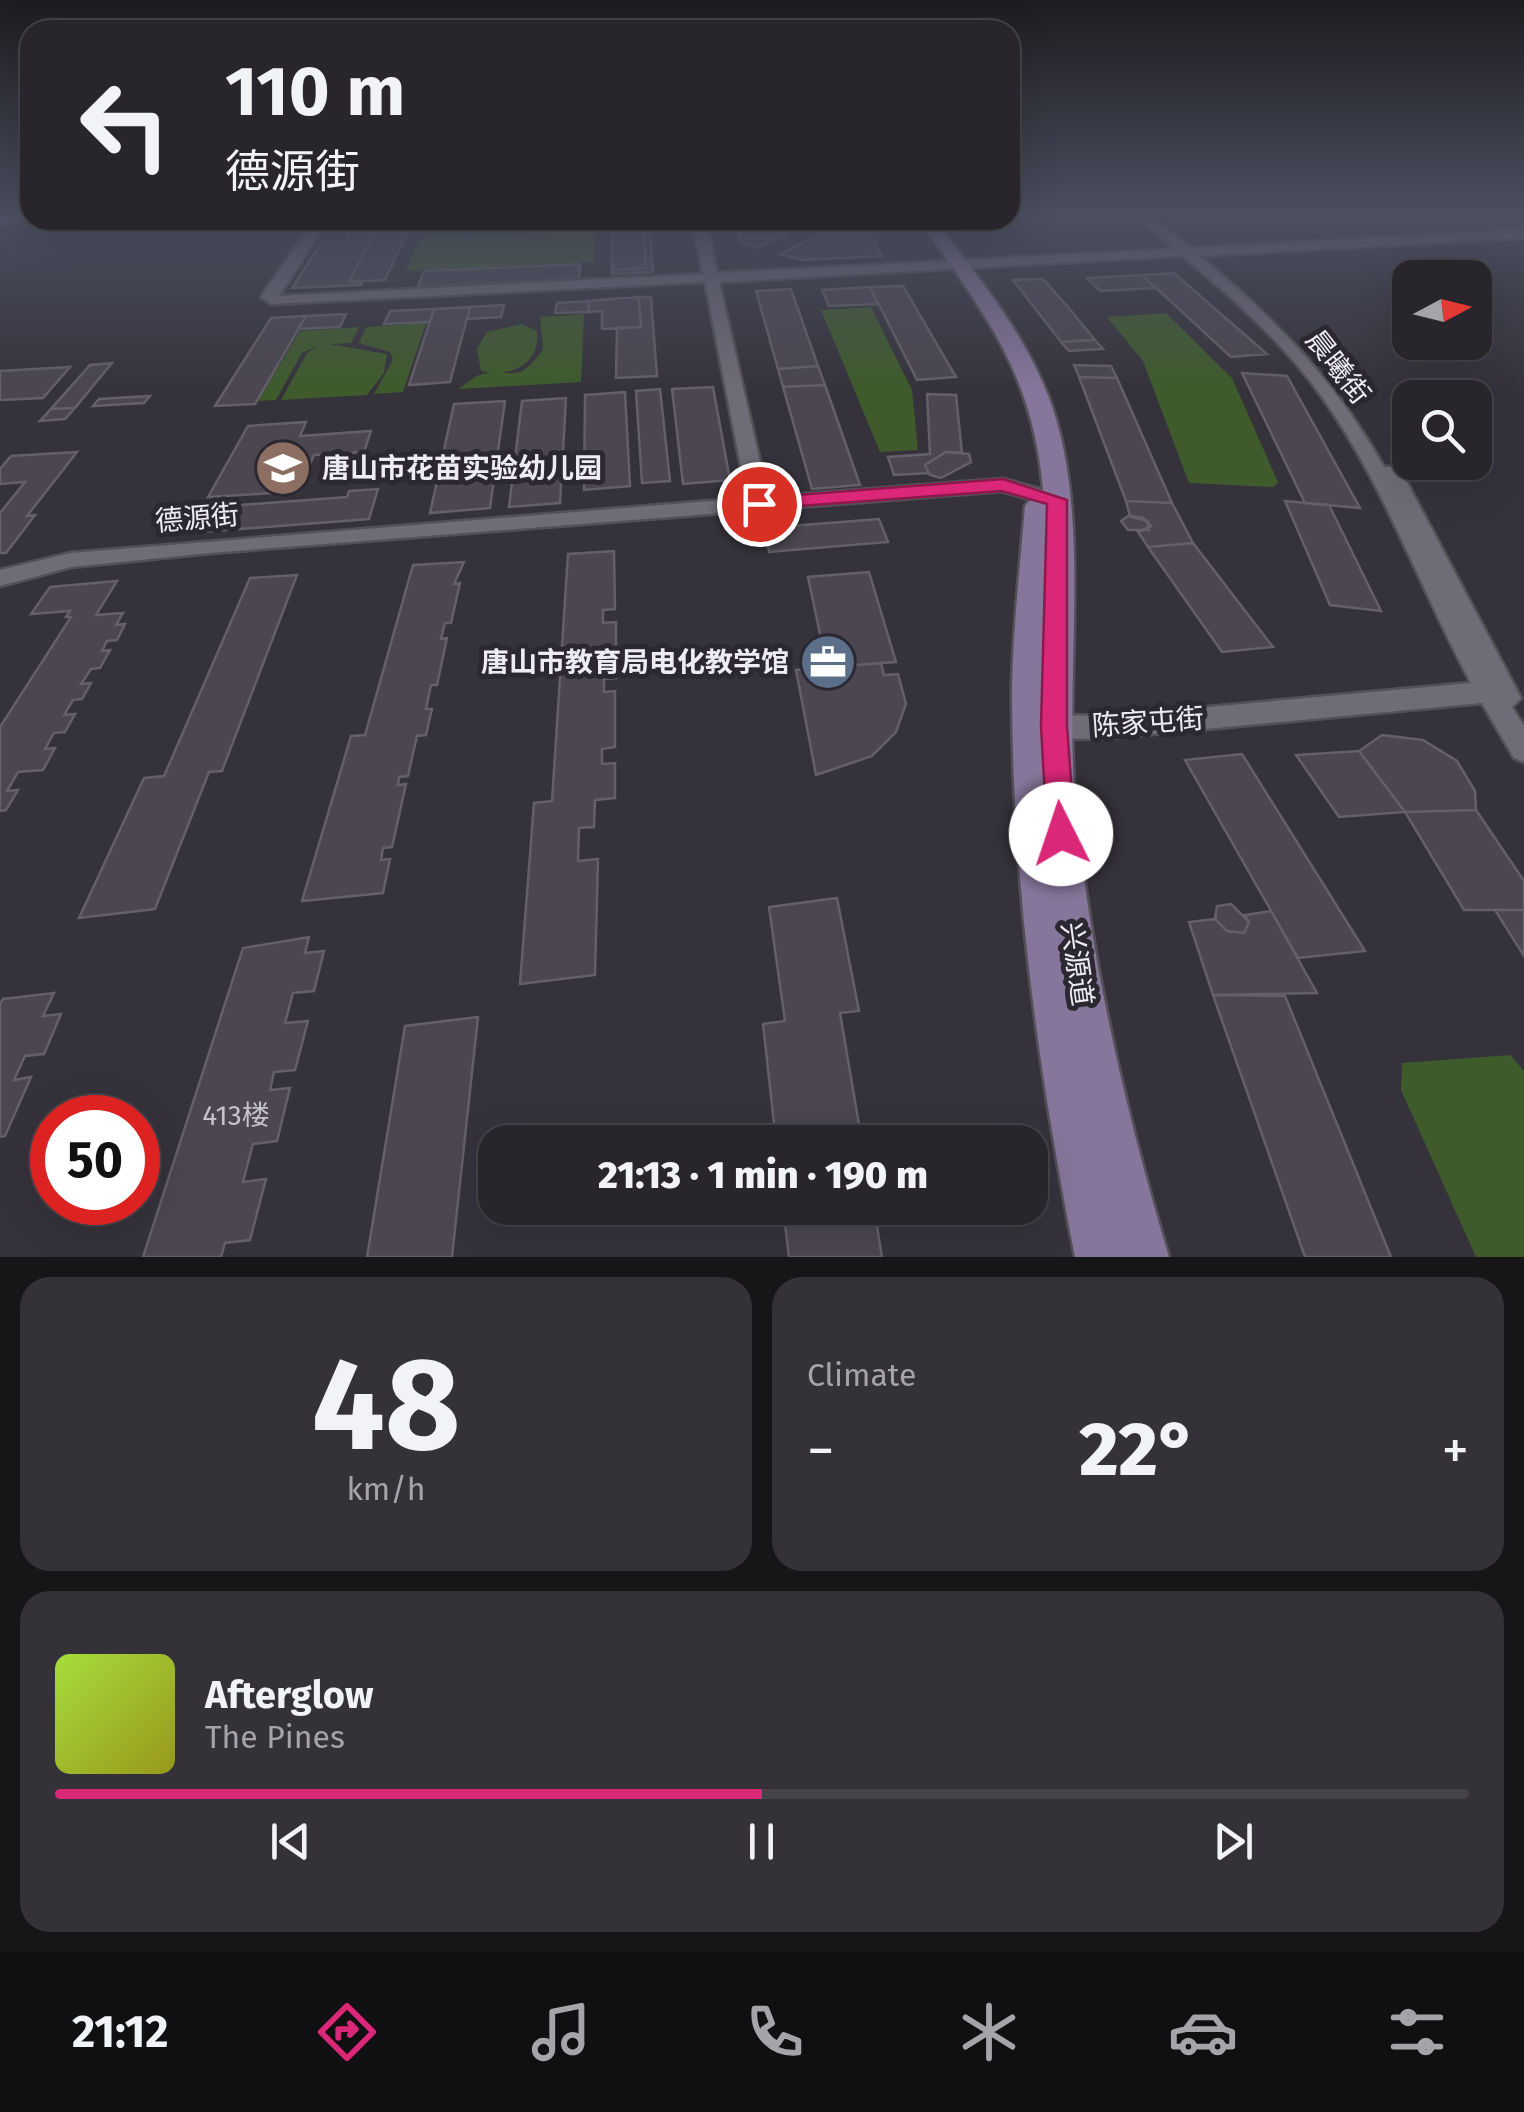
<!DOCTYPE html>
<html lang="en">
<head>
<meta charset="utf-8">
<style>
  :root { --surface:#28262c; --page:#343238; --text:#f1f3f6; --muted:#a5a5a9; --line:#444348; --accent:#db2777 }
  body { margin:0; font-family:"Fira Sans","Noto Sans SC",sans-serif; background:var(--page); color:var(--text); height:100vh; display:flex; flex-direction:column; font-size:38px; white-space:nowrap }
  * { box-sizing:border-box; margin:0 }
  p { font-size:32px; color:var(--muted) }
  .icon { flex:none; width:55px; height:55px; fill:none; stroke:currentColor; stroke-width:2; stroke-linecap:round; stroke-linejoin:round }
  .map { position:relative; height:1257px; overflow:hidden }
  .side { display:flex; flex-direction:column; gap:20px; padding:20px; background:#161518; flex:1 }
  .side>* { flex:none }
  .banner { position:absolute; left:20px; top:20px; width:1000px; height:210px; border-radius:30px; box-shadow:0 10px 40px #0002,0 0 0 2px var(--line); background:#28262c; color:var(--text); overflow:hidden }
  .needle { width:65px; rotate:83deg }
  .controls { position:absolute; left:1392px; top:260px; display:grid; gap:20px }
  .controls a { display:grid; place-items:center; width:100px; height:100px; border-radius:20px; background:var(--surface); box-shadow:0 10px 40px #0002,0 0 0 2px var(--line); font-size:50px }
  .speed { position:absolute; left:30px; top:1095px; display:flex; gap:20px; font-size:50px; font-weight:700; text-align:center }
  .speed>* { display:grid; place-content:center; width:130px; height:130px; border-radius:50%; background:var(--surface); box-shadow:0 10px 40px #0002,0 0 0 2px var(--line); line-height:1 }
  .speed .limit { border:15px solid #d22; background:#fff; color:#111 }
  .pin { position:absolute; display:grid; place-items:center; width:85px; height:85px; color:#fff; margin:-42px; border:5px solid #fff; border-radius:50%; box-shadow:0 2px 10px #0007 }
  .me { position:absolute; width:110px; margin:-55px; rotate:356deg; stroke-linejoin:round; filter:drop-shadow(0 0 8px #0008) }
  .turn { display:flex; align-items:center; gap:35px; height:210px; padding:0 40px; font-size:45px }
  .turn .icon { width:130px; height:130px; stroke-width:2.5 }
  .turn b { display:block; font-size:70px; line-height:85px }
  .big { font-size:75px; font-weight:800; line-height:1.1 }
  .side .tile { flex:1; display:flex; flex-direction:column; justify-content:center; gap:15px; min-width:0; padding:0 35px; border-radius:30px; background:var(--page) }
  .side .dial { align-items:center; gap:0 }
  .dial b { font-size:130px; line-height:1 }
  .song { display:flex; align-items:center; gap:30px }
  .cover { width:120px; height:120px; border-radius:15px; background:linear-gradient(135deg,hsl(80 70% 55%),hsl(60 70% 35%)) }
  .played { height:10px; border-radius:5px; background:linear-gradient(90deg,var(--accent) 50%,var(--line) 50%) }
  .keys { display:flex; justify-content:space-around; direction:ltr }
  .heat { display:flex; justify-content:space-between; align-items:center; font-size:55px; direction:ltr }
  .side .tiles { flex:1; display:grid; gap:20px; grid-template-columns:1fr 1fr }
  .tile:last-child { grid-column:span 2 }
  .trip { position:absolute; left:478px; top:1125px; width:570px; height:100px; border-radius:30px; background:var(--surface); box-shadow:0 10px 40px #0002,0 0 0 2px var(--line); font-weight:800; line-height:100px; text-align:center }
  .menu { display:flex; height:160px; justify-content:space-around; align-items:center; background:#100f12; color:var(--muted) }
  .menu .icon { width:70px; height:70px }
  .menu .selected { color:var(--accent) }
  .menu b { font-size:45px; color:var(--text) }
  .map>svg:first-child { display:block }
  .green { fill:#3f5b2c }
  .building { fill:#4b4650; stroke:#645f68; stroke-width:2.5 }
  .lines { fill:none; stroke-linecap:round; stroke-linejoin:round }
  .street-casing { stroke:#535058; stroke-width:5 }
  .secondary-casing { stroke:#535058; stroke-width:5 }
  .street { fill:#706c77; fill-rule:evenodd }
  .secondary { fill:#87769b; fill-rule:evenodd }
  .route { fill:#db2777; stroke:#8e194d; stroke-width:2.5 }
  .labels { text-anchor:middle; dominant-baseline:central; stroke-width:10; stroke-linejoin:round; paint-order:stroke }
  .street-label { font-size:28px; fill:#eeecf3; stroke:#2b2831 }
  .poi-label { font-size:28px; font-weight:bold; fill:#eeecf3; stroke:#2b2831; text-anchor:start }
  .near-number-label { font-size:28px; fill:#c5c2ca }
</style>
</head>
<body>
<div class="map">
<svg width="1524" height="1257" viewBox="0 0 1524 1257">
  <rect width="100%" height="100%" fill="#35323b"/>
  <!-- green -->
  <path class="green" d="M 595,230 L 593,262 L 406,271 L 420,238 Z
    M 871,307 L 912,390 L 918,450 L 880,452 L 821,310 Z
    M 1166,313 L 1232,378 L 1278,482 L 1274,487 L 1189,483 L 1143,361 L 1107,317 Z
    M 584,314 L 581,382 L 458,389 C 464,386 473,377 479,375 C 511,366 516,388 543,349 L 540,317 Z
    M 426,323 L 403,392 L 374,394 L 393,360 L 390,352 L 359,343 L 366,327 Z
    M 522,324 L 537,331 C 541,365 509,378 481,371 L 477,349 L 487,332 Z
    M 359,327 L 351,343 L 330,344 L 387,354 L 384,373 L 367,395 L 281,400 L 307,353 L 318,346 L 302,353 L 276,400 L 258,401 L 300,331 Z
    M 1510,1055 L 1524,1071 L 1524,1257 L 1476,1257 L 1401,1090 L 1402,1063 Z"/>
  <!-- building -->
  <path class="building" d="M 464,220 L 542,220 L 542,225 L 461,229 Z
    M 612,220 L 643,220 L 646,268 L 612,270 Z
    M 643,220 L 649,220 L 653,272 L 612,274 L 612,270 L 646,268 Z
    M 735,220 L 770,220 L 776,237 L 740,239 Z
    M 770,220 L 782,220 L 788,234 L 757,248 L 741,243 L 740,239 L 776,237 Z
    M 392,226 L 376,230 L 349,282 L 362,282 L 361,285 L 292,288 L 322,242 L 345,241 L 353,227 Z
    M 409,228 L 385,280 L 349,282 L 376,230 Z
    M 869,232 L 882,256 L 801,260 L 780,254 L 818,235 Z
    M 580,264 L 579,279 L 418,287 L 424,271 Z
    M 1174,273 L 1267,354 L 1231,357 L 1142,275 Z
    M 1142,275 L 1156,288 L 1100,291 L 1087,278 Z
    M 1043,279 L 1068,307 L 1095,340 L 1061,342 L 1013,280 Z
    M 903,286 L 956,377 L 917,380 L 870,287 Z
    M 870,287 L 878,304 L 829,306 L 822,290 Z
    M 791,289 L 818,366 L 778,369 L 756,291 Z
    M 634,297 L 639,300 L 641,327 L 602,329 L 602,311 L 588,312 L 589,301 Z
    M 634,297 L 651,297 L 657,376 L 616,378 L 617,328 L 641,327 L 639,300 Z
    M 589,301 L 588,312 L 555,313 L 557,303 Z
    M 504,305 L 501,317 L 467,319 L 470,307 Z
    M 470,307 L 450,382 L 409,385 L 434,309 Z
    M 434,309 L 430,322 L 384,324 L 390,311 Z
    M 346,314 L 340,327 L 298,329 L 306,316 Z
    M 306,316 L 255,404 L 215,406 L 271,318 Z
    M 1095,340 L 1103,349 L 1069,351 L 1061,342 Z
    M 112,363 L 75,408 L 51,409 L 90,365 Z
    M 1074,365 L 1111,366 L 1117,378 L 1079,377 Z
    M 818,366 L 825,385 L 783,387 L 778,369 Z
    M 70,367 L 43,398 L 0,400 L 0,371 Z
    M 1242,373 L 1287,376 L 1360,508 L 1305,503 Z
    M 1079,377 L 1117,378 L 1172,503 L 1126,501 Z
    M 825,385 L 860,485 L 812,489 L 783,387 Z
    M 713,387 L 730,480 L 683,484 L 672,389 Z
    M 660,389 L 670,481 L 642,483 L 636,391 Z
    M 625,392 L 630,486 L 584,490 L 585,395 Z
    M 927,394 L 956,395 L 962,453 L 946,452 L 925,465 L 929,473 L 894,475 L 888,457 L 930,454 Z
    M 150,396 L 144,403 L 93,406 L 99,399 Z
    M 566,398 L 560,503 L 509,507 L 522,401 Z
    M 505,401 L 490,508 L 430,513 L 454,404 Z
    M 75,408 L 65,419 L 40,421 L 51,409 Z
    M 306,422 L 300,436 L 371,431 L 364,452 L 314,455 L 302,482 L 278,484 L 274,493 L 208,497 L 248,426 Z
    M 77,452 L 27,516 L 35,515 L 6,553 L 0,553 L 0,513 L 25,482 L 0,484 L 0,469 L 11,456 Z
    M 946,452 L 969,454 L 971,462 L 941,478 L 930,475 L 925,465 Z
    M 378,489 L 369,519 L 188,533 L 201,508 L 347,497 L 349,491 Z
    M 1126,501 L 1172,503 L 1193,543 L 1148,547 L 1138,532 L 1151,526 L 1143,518 L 1130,516 Z
    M 1285,501 L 1329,505 L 1381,611 L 1330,605 Z
    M 1128,516 L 1148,521 L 1149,530 L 1128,530 L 1121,521 Z
    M 879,519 L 888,542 L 769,552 L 765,528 Z
    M 1193,543 L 1273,647 L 1222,652 L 1148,547 Z
    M 614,551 L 615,609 L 603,610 L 603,623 L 616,622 L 616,678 L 604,679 L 604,692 L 615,691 L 615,747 L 602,749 L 602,764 L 615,763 L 615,798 L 595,800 L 594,827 L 579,828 L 578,861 L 598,859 L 595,975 L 520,984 L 534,803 L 552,801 L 568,554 Z
    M 464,562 L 454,584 L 460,583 L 451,623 L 445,623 L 441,639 L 447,638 L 437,685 L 431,685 L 426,709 L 432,709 L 426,735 L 417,736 L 408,776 L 399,777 L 398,785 L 406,784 L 392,847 L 383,848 L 381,860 L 390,859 L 383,893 L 302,901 L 351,736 L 365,735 L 413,565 Z
    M 869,572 L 896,662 L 827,667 L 808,577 Z
    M 297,575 L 222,771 L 209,772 L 155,909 L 79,918 L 144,778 L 164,776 L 250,578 Z
    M 117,581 L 96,615 L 123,613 L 116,625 L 125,624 L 117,640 L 107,641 L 102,651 L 110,650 L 100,668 L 91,669 L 81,684 L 91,683 L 82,699 L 73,700 L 64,715 L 75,714 L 65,732 L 54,733 L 45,749 L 55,748 L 43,770 L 18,772 L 7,791 L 18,790 L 6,810 L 0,811 L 0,727 L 71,617 L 66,617 L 70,611 L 31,614 L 50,587 Z
    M 881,663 L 884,675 L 898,674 L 906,704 L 896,732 L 872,756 L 816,775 L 796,670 Z
    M 1382,735 L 1423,740 L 1457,761 L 1475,791 L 1476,810 L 1405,812 L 1359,751 Z
    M 1359,751 L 1405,812 L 1339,817 L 1296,755 Z
    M 1242,754 L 1365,951 L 1298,958 L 1185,760 Z
    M 1476,810 L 1524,881 L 1524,910 L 1464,910 L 1405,812 Z
    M 837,898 L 859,1011 L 840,1013 L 862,1142 L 776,1142 L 763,1024 L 785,1021 L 769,907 Z
    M 1231,904 L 1249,922 L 1244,933 L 1227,931 L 1215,919 L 1217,906 Z
    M 1495,910 L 1524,910 L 1524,956 Z
    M 1271,911 L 1317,993 L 1213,995 L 1189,922 L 1215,919 L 1227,931 L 1244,933 L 1249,922 L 1245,915 Z
    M 309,937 L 305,953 L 324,951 L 314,991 L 293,993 L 285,1023 L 308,1021 L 295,1070 L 274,1072 L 270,1090 L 290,1088 L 277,1141 L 253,1144 L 243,1182 L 266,1179 L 250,1240 L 225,1243 L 221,1257 L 143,1257 L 243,948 Z
    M 54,993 L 43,1016 L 61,1014 L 44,1054 L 25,1056 L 14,1080 L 31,1077 L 5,1136 L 0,1137 L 0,1004 L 3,999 Z
    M 1213,995 L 1285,996 L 1391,1257 L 1305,1257 Z
    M 478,1017 L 452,1257 L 367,1257 L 405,1026 Z
    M 783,1208 L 874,1208 L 882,1257 L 789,1257 Z"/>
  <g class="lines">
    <!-- street casing -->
    <g class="street-casing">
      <path id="street" d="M 1137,216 L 1151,216 L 1190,248 L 1524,230 L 1524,238 L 1199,256 C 1274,317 1336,382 1384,467 L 1398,467 L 1401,471 L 1521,698 L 1512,707 L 1524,726 L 1524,762 L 1514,758 L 1482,703 L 1110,738 C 1083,738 1042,745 1027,717 L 1031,709 L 1041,706 L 1059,715 L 1110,716 L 1471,683 C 1418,585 1381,475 1314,386 C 1277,337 1230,296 1183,256 L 719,282 L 768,497 L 1003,479 L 1065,496 L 1065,506 L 1057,507 L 1002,491 L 210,553 L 71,567 L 0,586 L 0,570 L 71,553 L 747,498 L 705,282 L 271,304 L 261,297 L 314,220 L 328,220 L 279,296 L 703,274 L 692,220 L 706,220 L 717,273 L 1174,249 Z"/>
    </g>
    <!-- secondary casing -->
    <g class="secondary-casing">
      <path id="secondary" d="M 0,216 L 37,220 L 0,225 Z
        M 919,220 L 935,220 C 977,276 1024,332 1049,398 C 1093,514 1064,672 1075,797 C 1089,954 1124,1107 1169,1257 L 1075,1257 C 1038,1070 1012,880 1012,689 C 1013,628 1020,567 1025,506 L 1029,501 L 1044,500 C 1035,376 988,318 919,220 Z"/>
    </g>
    <!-- street -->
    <use href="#street" class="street"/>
    <!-- secondary -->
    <use href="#secondary" class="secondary"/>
  </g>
  <!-- sky -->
  <linearGradient id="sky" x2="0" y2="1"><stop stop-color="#1d1c20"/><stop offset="0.55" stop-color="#4b4f60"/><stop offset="1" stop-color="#4b4f60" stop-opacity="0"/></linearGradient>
  <rect width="1524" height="392" fill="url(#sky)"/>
  <!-- route -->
  <path class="route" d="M 1003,479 L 1067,500 L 1067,726 L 1075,834 L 1071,843 L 1061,847 L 1051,843 L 1047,834 L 1041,726 L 1047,504 L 1002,491 L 759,509 L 749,504 L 759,498 Z"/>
  <!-- icons -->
  <defs>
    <g id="school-disc" transform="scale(2.875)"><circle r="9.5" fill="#8d6e63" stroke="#2b2831"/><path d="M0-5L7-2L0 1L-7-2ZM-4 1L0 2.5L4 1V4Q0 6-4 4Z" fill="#fff"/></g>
    <g id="office-disc" transform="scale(2.875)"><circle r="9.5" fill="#5c6f8a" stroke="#2b2831"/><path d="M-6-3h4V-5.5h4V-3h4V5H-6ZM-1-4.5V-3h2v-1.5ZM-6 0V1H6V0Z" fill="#fff"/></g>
  </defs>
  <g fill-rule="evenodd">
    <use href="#school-disc" x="283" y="468"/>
    <use href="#office-disc" x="828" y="662"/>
  </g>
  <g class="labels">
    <!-- street labels -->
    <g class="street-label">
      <text transform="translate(1338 367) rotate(52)">晨曦街</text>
      <text transform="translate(197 518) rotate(-5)">德源街</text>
      <text transform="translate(1148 722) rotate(-4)">陈家屯街</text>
      <text transform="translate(1077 964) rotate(82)">兴源道</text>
    </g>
    <!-- poi labels -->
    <g class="poi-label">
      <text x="322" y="468">唐山市花苗实验幼儿园</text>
      <text x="789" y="662" text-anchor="end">唐山市教育局电化教学馆</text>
    </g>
    <!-- near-number labels -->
    <g class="near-number-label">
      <text x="236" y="1115">413楼</text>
    </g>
  </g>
</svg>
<div class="controls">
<a><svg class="needle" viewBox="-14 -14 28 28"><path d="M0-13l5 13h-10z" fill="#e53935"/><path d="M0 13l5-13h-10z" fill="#a5a5a9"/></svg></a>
<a><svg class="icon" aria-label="search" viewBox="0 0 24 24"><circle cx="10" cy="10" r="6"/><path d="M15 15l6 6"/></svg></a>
</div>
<div class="speed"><div class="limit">50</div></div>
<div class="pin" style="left:759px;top:504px;background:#d93025"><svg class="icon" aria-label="arrive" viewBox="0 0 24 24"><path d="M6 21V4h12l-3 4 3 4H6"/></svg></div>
<svg class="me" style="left:1061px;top:834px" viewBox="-20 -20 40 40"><circle r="19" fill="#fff"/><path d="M0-13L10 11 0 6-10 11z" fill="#db2777"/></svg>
<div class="trip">21:13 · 1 min · 190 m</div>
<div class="banner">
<div class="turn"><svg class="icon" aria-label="left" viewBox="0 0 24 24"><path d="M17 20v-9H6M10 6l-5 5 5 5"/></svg><div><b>110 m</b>德源街</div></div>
</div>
</div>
<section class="side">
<div class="tiles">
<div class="tile dial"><b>48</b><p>km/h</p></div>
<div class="tile"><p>Climate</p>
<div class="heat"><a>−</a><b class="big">22°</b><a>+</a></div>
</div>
<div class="tile">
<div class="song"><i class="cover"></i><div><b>Afterglow</b><p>The Pines</p></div></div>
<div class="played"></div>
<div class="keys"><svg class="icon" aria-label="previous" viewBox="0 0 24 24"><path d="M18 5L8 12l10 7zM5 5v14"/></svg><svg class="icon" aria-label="pause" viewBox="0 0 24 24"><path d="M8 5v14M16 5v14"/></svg><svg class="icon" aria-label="next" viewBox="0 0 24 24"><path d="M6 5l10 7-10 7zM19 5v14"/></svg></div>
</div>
</div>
</section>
<nav class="menu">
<b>21:12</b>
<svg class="icon selected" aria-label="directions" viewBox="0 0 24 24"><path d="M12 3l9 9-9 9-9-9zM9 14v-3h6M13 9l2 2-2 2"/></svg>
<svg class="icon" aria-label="music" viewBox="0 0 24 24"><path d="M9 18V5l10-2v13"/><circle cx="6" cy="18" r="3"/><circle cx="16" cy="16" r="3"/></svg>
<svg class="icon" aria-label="phone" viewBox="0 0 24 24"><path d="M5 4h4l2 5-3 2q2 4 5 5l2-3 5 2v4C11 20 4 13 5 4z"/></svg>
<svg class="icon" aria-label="climate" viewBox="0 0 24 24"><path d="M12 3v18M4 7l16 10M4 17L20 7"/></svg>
<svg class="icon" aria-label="car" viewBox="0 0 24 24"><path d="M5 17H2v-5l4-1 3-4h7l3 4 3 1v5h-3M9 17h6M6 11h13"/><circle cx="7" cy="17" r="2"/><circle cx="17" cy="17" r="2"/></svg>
<svg class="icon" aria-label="filters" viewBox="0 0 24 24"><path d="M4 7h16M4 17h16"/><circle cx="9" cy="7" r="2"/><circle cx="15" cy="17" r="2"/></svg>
</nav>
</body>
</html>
